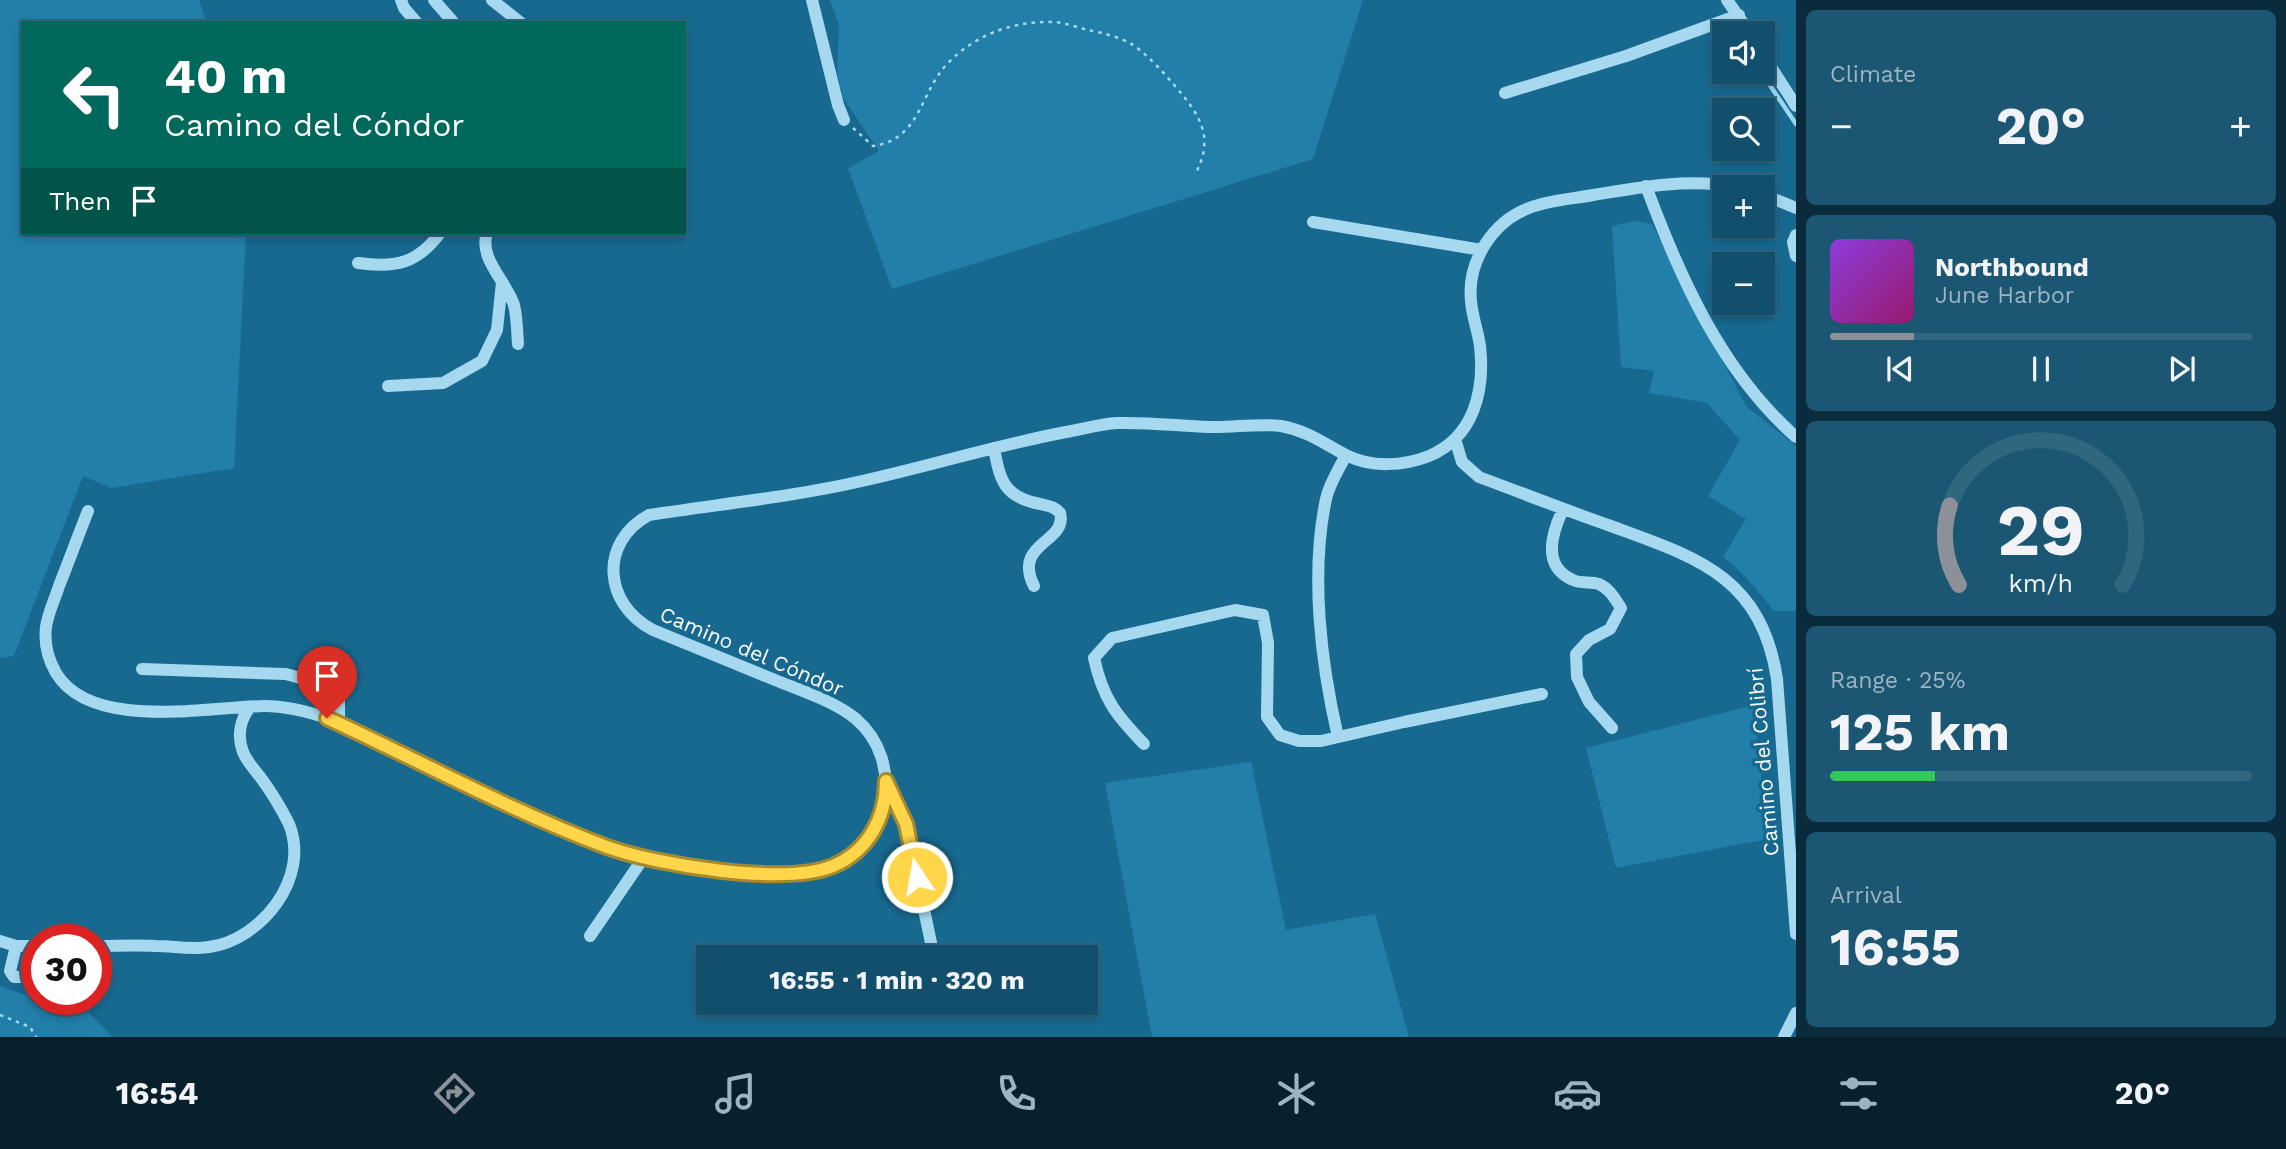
<!DOCTYPE html>
<html lang="en">
<head>
<meta charset="utf-8">
<style>
  :root { --surface:#124f6c; --page:#1b5672; --text:#f1f3f6; --muted:#9cb5c2; --line:#31667f; --accent:#8c9099 }
  body { margin:0; font-family:"Work Sans",sans-serif; background:var(--page); color:var(--text); height:100vh; display:flex; flex-direction:column; font-size:26px; white-space:nowrap }
  * { box-sizing:border-box; margin:0 }
  p { font-size:23px; color:var(--muted) }
  .icon { flex:none; width:38px; height:38px; fill:none; stroke:currentColor; stroke-width:2; stroke-linecap:round; stroke-linejoin:round }
  .map { position:relative; flex:1; overflow:hidden }
  .sheet { display:flex; flex-direction:column; gap:10px; padding:10px; background:#0a2b3b; width:490px }
  .sheet>* { flex:none }
  .guide { position:absolute; left:21px; top:21px; width:665px; height:214px; border-radius:0px; box-shadow:0 4px 10px #0003,0 0 0 2px var(--line); background:#00695c; color:#fff; overflow:hidden }
  .buttons { position:absolute; left:1712px; top:21px; display:grid; gap:14px }
  .buttons a { display:grid; place-items:center; width:63px; height:63px; border-radius:0px; background:var(--surface); box-shadow:0 4px 10px #0003,0 0 0 2px var(--line); font-size:35px }
  .speed { position:absolute; left:21px; top:924px; display:flex; gap:14px; font-size:35px; font-weight:700; text-align:center }
  .speed>* { display:grid; place-content:center; width:91px; height:91px; border-radius:50%; background:var(--surface); box-shadow:0 4px 10px #0003,0 0 0 2px var(--line); line-height:1 }
  .speed .limit { border:10px solid #d22; background:#fff; color:#111 }
  .pin { position:absolute; display:grid; place-items:center; width:60px; height:60px; color:#fff; margin:-72px -30px; border-radius:50% 50% 50% 0; rotate:-45deg; box-shadow:0 0 7px #0007 }
  .pin .icon { rotate:45deg }
  .me { position:absolute; width:77px; margin:-38px; rotate:348deg; stroke-linejoin:round; filter:drop-shadow(0 0 5px #0008) }
  .turn { display:flex; align-items:center; gap:24px; height:147px; padding:0 28px; font-size:32px }
  .turn .icon { width:91px; height:91px; stroke-width:2.5 }
  .turn b { display:block; font-size:49px; line-height:60px }
  .then { display:flex; align-items:center; height:66px; padding:0 28px; background:#0003; gap:14px; font-size:26px }
  .big { font-size:52px; font-weight:700; line-height:1.1 }
  .sheet .tile { flex:1; display:flex; flex-direction:column; justify-content:center; gap:10px; min-width:0; padding:0 24px; border-radius:10px; background:var(--page) }
  .sheet .dial { align-items:center; gap:0 }
  .dial svg { height:182px; overflow:visible; fill:none; stroke:var(--line); stroke-width:7; stroke-linecap:round; text-anchor:middle }
  .dial text { fill:var(--text); stroke:none }
  .song { display:flex; align-items:center; gap:21px }
  .cover { width:84px; height:84px; border-radius:10px; background:linear-gradient(135deg,hsl(270 70% 55%),hsl(320 70% 35%)) }
  .played { height:7px; border-radius:4px; background:linear-gradient(90deg,var(--accent) 20%,var(--line) 20%) }
  .keys { display:flex; justify-content:space-around; direction:ltr }
  .heat { display:flex; justify-content:space-between; align-items:center; font-size:38px; direction:ltr }
  .charge { height:10px; border-radius:5px; background:linear-gradient(90deg,#34c759 25%,var(--line) 0) }
  .trip { position:absolute; left:696px; top:945px; width:402px; height:70px; border-radius:0px; background:var(--surface); box-shadow:0 4px 10px #0003,0 0 0 2px var(--line); font-weight:700; line-height:70px; text-align:center }
  .dock { display:flex; height:112px; justify-content:space-around; align-items:center; background:#07202b; color:var(--muted) }
  .dock .icon { width:49px; height:49px }
  .dock .on { color:var(--accent) }
  .dock b { font-size:32px; color:var(--text) }
  main { display:flex; flex:1; min-height:0 }
  .map>svg:first-child { display:block }
  .green { fill:#217faa }
  .lines { fill:none; stroke-linecap:round; stroke-linejoin:round }
  .stream { stroke:#99d7f2; stroke-width:4.5 }
  .path { stroke:#a6d9ef; stroke-width:2.5; stroke-dasharray:3.5 5; stroke-linecap:butt }
  .minor { stroke:#a6d9ef; stroke-width:12 }
  .route-casing { stroke:#a68a30; stroke-width:18 }
  .route { stroke:#ffd54a; stroke-width:12 }
  .labels { text-anchor:middle; dominant-baseline:central; stroke-width:7; stroke-linejoin:round; paint-order:stroke }
  .street-label { font-size:21px; fill:#fff; stroke:#186990 }
</style>
</head>
<body>
<main>
<div class="map">
<svg width="1796" height="1037" viewBox="0 0 1796 1037">
  <rect width="100%" height="100%" fill="#186990"/>
  <!-- green -->
  <path class="green" d="M 0,0 L 199,0 L 207,23 L 23,23 L 23,233 L 246,233 L 234,468 L 111,488 L 83,476 L 14,656 L 0,658 Z
    M 830,0 L 1363,0 L 1313,159 L 892,289 L 848,168 L 879,151 L 843,98 L 837,72 L 839,25 Z
    M 1635,221 L 1652,224 L 1746,406 L 1796,446 L 1796,611 L 1774,611 C 1758,590 1744,573 1723,557 L 1746,519 L 1708,496 L 1740,440 L 1707,403 L 1649,393 L 1654,371 L 1621,367 L 1612,226 Z
    M 1754,705 L 1767,839 L 1616,868 L 1586,748 Z
    M 1251,762 L 1286,930 L 1375,914 L 1409,1037 L 1152,1037 L 1105,783 Z
    M 0,986 L 37,999 L 79,1003 L 113,1037 L 0,1037 Z"/>
  <g class="lines">
    <!-- stream -->
    <path class="stream" d="M 1761,72 L 1796,124"/>
    <!-- path -->
    <path class="path" d="M 853,128 L 873,146 C 921,139 919,94 947,64 C 975,35 1012,21 1052,22 C 1063,22 1076,27 1088,30 C 1102,33 1121,37 1133,45 C 1151,57 1171,81 1185,98 C 1206,125 1211,144 1195,175
      M 0,1015 L 30,1027 L 36,1037"/>
    <!-- minor -->
    <path class="minor" d="M 401,0 L 404,8 L 417,23
      M 434,0 L 454,23
      M 492,0 L 521,23
      M 812,0 L 838,105 L 844,120
      M 1727,0 L 1750,33
      M 1762,53 L 1796,106
      M 1505,93 L 1626,56 L 1739,15
      M 1646,186 C 1680,278 1722,372 1796,437
      M 1762,194 L 1796,208
      M 1313,222 L 1482,250
      M 487,233 C 478,258 507,282 514,305 C 517,316 517,331 518,344
      M 1796,235 L 1793,242 L 1796,256
      M 358,263 C 395,268 417,264 440,233
      M 388,386 L 443,383 L 482,361 L 497,330 L 502,282
      M 1455,439 L 1462,462 L 1479,477 C 1522,493 1565,510 1608,525 C 1695,557 1761,575 1777,679 L 1796,934
      M 994,448 C 1000,481 1004,497 1040,504 C 1049,506 1054,506 1060,513 C 1068,543 1012,542 1034,586
      M 1563,509 C 1552,533 1541,566 1573,580 C 1581,584 1591,581 1599,584 C 1610,589 1615,599 1621,608 L 1610,629 L 1589,640 L 1576,654 L 1577,677 L 1589,702 L 1612,728
      M 88,511 C 78,536 69,561 59,586 C 55,599 48,613 46,627 C 44,643 48,659 56,673 C 91,731 206,707 264,706 C 285,706 306,711 327,718 C 384,744 441,773 499,799 C 567,831 634,860 709,869 C 745,873 796,879 830,867 C 891,844 905,761 856,719 C 835,702 805,692 780,682 C 738,665 695,647 653,630 C 603,604 599,542 649,515 C 720,504 792,497 862,481 C 930,466 997,445 1066,432 C 1083,429 1100,424 1117,423 C 1148,422 1179,426 1209,427 C 1232,428 1257,423 1281,426 C 1308,431 1323,443 1346,455 C 1371,468 1404,466 1429,456 C 1474,437 1485,391 1480,346 C 1478,331 1472,316 1471,301 C 1467,262 1492,222 1529,208 C 1549,200 1572,199 1593,195 C 1640,187 1689,178 1736,187
      M 142,669 L 286,674 L 329,686 L 339,696 L 339,724
      M 1338,737 C 1321,664 1310,574 1326,499 C 1329,484 1339,469 1346,455
      M 1144,744 C 1116,715 1103,699 1094,658 L 1112,638 L 1235,610 L 1263,615 L 1268,643 L 1267,717 L 1280,735 L 1299,741 L 1321,741 L 1404,722 L 1542,694
      M 888,784 L 906,824 L 934,957
      M 590,936 L 644,857
      M 0,941 L 16,946 L 37,946
      M 16,946 L 10,971 L 14,977 L 30,977 L 37,966
      M 96,946 C 116,946 136,945 155,946 C 173,946 191,950 209,947 C 261,940 311,878 289,824 C 281,808 272,793 261,778 C 255,770 247,762 243,752 C 237,736 240,720 250,707
      M 1784,1037 L 1796,1013"/>
  </g>
  <g class="lines">
    <!-- route casing -->
    <g class="route-casing">
      <path id="route" d="M 327,718 C 420,761 511,811 607,847 C 657,865 784,886 833,866 C 868,851 886,818 886,781 L 906,824 L 917,877"/>
    </g>
    <!-- route -->
    <use href="#route" class="route"/>
  </g>
  <g class="labels">
    <!-- street labels -->
    <g class="street-label">
      <text transform="translate(752 651) rotate(23)">Camino del Cóndor</text>
      <text transform="translate(1763 762) rotate(-95)">Camino del Colibrí</text>
    </g>
  </g>
</svg>
<div class="buttons">
<a><svg class="icon" aria-label="sound" viewBox="0 0 24 24"><path d="M4 9h4l5-4v14l-5-4H4zM17 9q2 3 0 6"/></svg></a>
<a><svg class="icon" aria-label="search" viewBox="0 0 24 24"><circle cx="10" cy="10" r="6"/><path d="M15 15l6 6"/></svg></a>
<a>+</a>
<a>−</a>
</div>
<div class="speed"><div class="limit">30</div></div>
<div class="pin" style="left:327px;top:718px;background:#d93025"><svg class="icon" aria-label="arrive" viewBox="0 0 24 24"><path d="M6 21V4h12l-3 4 3 4H6"/></svg></div>
<svg class="me" style="left:917px;top:877px" viewBox="-20 -20 40 40"><circle r="17" fill="#ffd54a" stroke="#fff" stroke-width="3"/><path d="M0-11L8 9 0 5-8 9z" fill="#fff"/></svg>
<div class="trip">16:55 · 1 min · 320 m</div>
<div class="guide">
<div class="turn"><svg class="icon" aria-label="left" viewBox="0 0 24 24"><path d="M17 20v-9H6M10 6l-5 5 5 5"/></svg><div><b>40 m</b>Camino del Cóndor</div></div>
<div class="then">Then<svg class="icon" aria-label="arrive" viewBox="0 0 24 24"><path d="M6 21V4h12l-3 4 3 4H6"/></svg></div>
</div>
</div>
<section class="sheet">
<div class="tile"><p>Climate</p>
<div class="heat"><a>−</a><b class="big">20°</b><a>+</a></div>
</div>
<div class="tile">
<div class="song"><i class="cover"></i><div><b>Northbound</b><p>June Harbor</p></div></div>
<div class="played"></div>
<div class="keys"><svg class="icon" aria-label="previous" viewBox="0 0 24 24"><path d="M18 5L8 12l10 7zM5 5v14"/></svg><svg class="icon" aria-label="pause" viewBox="0 0 24 24"><path d="M8 5v14M16 5v14"/></svg><svg class="icon" aria-label="next" viewBox="0 0 24 24"><path d="M6 5l10 7-10 7zM19 5v14"/></svg></div>
</div>
<div class="tile dial"><svg viewBox="0 0 100 80">
<path d="M14 69A42 42 0 1 1 86 69"/>
<path d="M14 69A42 42 0 0 1 10 34" stroke="#8c9099"/>
<text x="50" y="56" font-size="32" font-weight="700">29</text>
<text x="50" y="72" font-size="11">km/h</text>
</svg></div>
<div class="tile"><p>Range · 25%</p><b class="big">125 km</b><div class="charge"></div></div>
<div class="tile"><p>Arrival</p><b class="big">16:55</b></div>
</section>
</main>
<nav class="dock">
<b>16:54</b>
<svg class="icon on" aria-label="directions" viewBox="0 0 24 24"><path d="M12 3l9 9-9 9-9-9zM9 14v-3h6M13 9l2 2-2 2"/></svg>
<svg class="icon" aria-label="music" viewBox="0 0 24 24"><path d="M9 18V5l10-2v13"/><circle cx="6" cy="18" r="3"/><circle cx="16" cy="16" r="3"/></svg>
<svg class="icon" aria-label="phone" viewBox="0 0 24 24"><path d="M5 4h4l2 5-3 2q2 4 5 5l2-3 5 2v4C11 20 4 13 5 4z"/></svg>
<svg class="icon" aria-label="climate" viewBox="0 0 24 24"><path d="M12 3v18M4 7l16 10M4 17L20 7"/></svg>
<svg class="icon" aria-label="car" viewBox="0 0 24 24"><path d="M5 17H2v-5l4-1 3-4h7l3 4 3 1v5h-3M9 17h6M6 11h13"/><circle cx="7" cy="17" r="2"/><circle cx="17" cy="17" r="2"/></svg>
<svg class="icon" aria-label="filters" viewBox="0 0 24 24"><path d="M4 7h16M4 17h16"/><circle cx="9" cy="7" r="2"/><circle cx="15" cy="17" r="2"/></svg>
<b>20°</b>
</nav>
</body>
</html>
